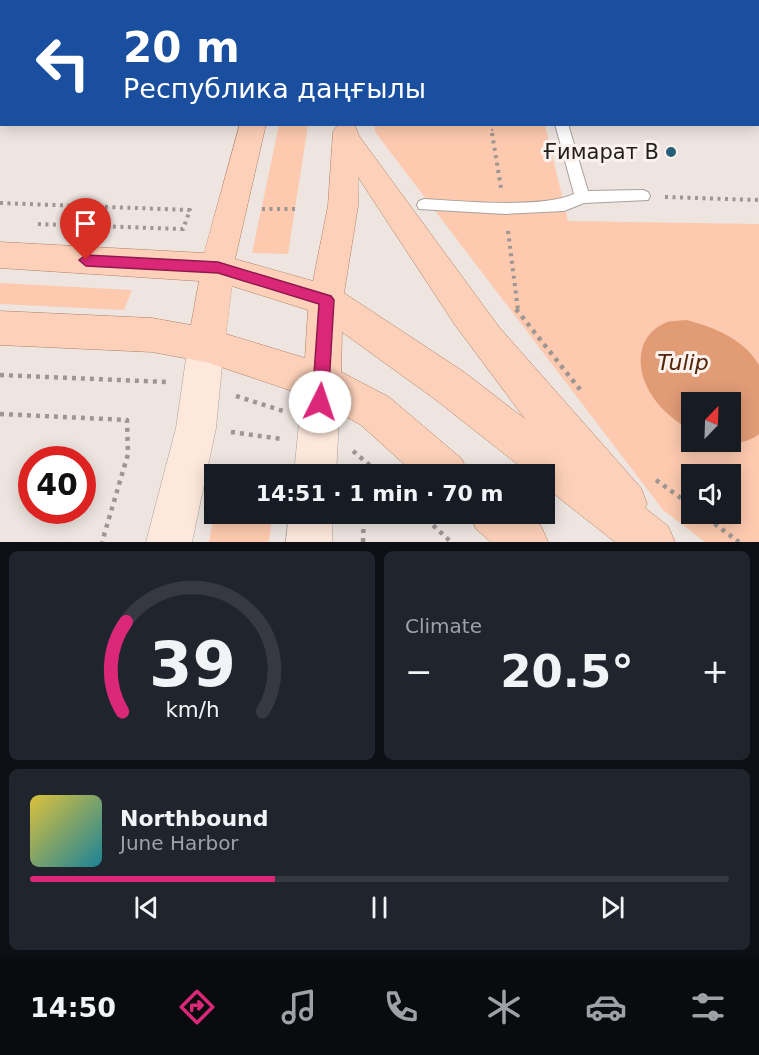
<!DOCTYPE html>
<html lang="en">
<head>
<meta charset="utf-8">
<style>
  :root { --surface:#171b24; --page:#20242c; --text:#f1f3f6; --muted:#9ea1a6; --line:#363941; --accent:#db2777 }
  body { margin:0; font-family:"DejaVu Sans",sans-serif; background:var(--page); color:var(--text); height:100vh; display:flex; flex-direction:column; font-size:22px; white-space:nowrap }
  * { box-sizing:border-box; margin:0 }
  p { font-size:20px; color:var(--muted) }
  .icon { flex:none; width:33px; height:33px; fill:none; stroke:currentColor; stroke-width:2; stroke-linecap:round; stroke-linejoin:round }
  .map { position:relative; height:542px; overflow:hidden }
  .drawer { display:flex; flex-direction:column; gap:9px; padding:9px; background:#0d0f14; flex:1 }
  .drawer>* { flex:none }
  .top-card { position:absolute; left:0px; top:0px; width:759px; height:126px; box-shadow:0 3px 15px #0003; background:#1a4fa0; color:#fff; overflow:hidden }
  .needle { width:39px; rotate:23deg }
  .controls { position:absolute; left:681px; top:392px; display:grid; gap:12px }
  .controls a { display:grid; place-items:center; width:60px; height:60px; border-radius:0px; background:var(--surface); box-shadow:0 3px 15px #0003; font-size:30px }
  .speed { position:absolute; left:18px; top:446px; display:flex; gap:12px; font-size:30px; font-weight:700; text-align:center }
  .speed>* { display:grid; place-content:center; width:78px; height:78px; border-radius:50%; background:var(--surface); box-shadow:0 3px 15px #0003; line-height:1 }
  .speed .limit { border:9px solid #d22; background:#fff; color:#111 }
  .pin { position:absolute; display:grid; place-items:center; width:51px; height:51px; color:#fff; margin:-62px -26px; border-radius:50% 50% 50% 0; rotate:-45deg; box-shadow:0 0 6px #0007 }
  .pin .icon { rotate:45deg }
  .me { position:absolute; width:66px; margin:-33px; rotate:4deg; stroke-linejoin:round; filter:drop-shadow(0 0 4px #0008) }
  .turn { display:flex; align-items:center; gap:21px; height:126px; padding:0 24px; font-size:27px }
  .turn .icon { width:78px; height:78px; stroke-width:2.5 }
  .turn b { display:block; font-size:42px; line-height:51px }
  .big { font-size:45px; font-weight:700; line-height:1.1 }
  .drawer .card { flex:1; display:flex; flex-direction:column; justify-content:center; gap:9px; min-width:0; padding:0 21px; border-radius:9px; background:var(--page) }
  .drawer .dial { align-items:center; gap:0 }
  .dial svg { height:156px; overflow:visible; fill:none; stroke:var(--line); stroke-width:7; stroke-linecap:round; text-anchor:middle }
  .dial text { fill:var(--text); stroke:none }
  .song { display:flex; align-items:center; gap:18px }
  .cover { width:72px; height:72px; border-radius:9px; background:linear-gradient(135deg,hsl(50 70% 55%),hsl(190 70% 35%)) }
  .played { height:6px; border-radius:3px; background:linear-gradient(90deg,var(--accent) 35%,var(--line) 35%) }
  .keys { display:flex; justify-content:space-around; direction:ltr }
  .heat { display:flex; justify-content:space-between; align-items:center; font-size:33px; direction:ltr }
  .drawer .tiles { flex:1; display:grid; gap:9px; grid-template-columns:1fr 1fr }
  .card:last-child { grid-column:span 2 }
  .trip { position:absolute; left:204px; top:464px; width:351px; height:60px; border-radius:0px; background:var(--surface); box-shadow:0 3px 15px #0003; font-weight:700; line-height:60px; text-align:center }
  .tabs { display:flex; height:96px; justify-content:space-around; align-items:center; background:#090b0e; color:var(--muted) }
  .tabs .icon { width:42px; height:42px }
  .tabs .active { color:var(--accent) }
  .tabs b { font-size:27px; color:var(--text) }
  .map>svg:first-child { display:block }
  .green { fill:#fdcaaf; fill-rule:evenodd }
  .water { fill:#e19c76 }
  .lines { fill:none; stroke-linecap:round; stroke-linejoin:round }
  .lane-casing { stroke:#a9a09c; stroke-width:2 }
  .secondary-casing { stroke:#a9a09c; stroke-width:1 }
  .primary-casing { stroke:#b07f64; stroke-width:1 }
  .path-far2 { stroke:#9d9692; stroke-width:2; stroke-dasharray:2 3; stroke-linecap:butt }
  .path-far1 { stroke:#9d9692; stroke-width:4; stroke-dasharray:3 4.5; stroke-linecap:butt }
  .path { stroke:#9d9692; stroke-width:4.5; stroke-dasharray:4 5; stroke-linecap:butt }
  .lane { fill:#fff; fill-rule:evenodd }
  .secondary { fill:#fee8dc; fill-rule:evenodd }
  .primary { fill:#fdd1b9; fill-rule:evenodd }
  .route { fill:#db2777; stroke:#8e194d; stroke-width:1.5 }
  .poi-dot { fill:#256078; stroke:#fbf2ee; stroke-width:2 }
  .labels { text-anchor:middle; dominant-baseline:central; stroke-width:6; stroke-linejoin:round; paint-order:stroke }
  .poi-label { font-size:21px; fill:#221e1d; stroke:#fbf2ee; text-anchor:end }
  .water-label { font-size:22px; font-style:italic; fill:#522508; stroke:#fbf2ee }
</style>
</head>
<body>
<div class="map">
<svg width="759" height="542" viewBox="0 0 759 542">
  <rect width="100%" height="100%" fill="#eee5e0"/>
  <!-- green -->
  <path class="green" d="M 375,124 L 545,125 L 568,221 L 759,224 L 759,542 L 705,542 L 663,510 L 375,132 ZM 692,402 L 730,402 L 730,441 L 692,441 ZM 692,474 L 730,474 L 730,513 L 692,513 Z
    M 279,125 L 308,125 L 288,254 L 252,253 Z
    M 0,283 L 132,290 L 124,310 L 0,304 Z
    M 214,513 L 273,513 L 269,542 L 209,542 Z"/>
  <!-- water -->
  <path class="water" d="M 686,320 C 714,327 744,339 759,365 L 759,434 C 748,443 731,445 717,441 L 730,441 L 730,402 L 692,402 L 691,431 C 677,422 663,412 653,397 C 636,373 634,338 663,324 C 669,320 679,321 686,320 Z"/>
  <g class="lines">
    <!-- lane casing -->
    <g class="lane-casing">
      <path id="lane" d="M 126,0 L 150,0 L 151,2 L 127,2 Z
        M 519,0 L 529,0 L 530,2 L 520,2 Z
        M 555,124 L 568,124 L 588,191 L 643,190 L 648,192 L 650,196 L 648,200 L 584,203 L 564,211 L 505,214 L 419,209 L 417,205 L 419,201 L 424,199 C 462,201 541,209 574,194 Z"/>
    </g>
    <!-- secondary casing -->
    <g class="secondary-casing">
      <path id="secondary" d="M 206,328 L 219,333 L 224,345 L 216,428 L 192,542 L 146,542 L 176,428 L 188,345 L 193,333 Z
        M 322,363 L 336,368 L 341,382 L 336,474 L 294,474 L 303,382 L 308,368 Z
        M 289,513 L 333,513 L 332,542 L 286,542 Z"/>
    </g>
    <!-- primary casing -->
    <g class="primary-casing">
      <path id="primary" d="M 276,0 L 296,0 L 296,2 L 276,2 Z
        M 350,0 L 370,0 L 370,2 L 350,2 Z
        M 240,124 L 266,124 L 235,259 L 313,281 L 328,206 L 333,132 L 337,126 L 355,126 L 359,136 L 499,327 L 641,488 L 647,504 L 645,508 L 668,526 L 675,542 L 615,542 L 544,486 L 544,474 L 530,474 L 436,400 L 342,332 L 341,372 L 389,397 L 462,459 L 468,474 L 415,474 L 361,425 L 313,398 L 206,362 L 152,352 L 0,345 L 0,311 L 152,318 L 191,325 L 199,281 L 0,268 L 0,242 L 204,253 ZM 358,177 L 455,325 L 525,419 L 464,372 L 344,293 L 358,206 ZM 232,286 L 308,310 L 305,358 L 226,334 Z
        M 470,513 L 526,513 L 541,526 L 548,542 L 491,542 L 476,529 Z"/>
    </g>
    <!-- path-far2 -->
    <path class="path-far2" d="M 491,124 L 493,134"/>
    <!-- path-far1 -->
    <path class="path-far1" d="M 492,133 L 501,188
      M 665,197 L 759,200
      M 0,203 L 190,210 L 183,229 L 37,224
      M 262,209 L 295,209
      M 508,231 L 518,310"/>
    <!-- path -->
    <path class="path" d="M 516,309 L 582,392
      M 0,375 L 167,382
      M 236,396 L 283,411
      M 0,414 L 127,420 L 128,454 L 102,542
      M 231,432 L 282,439
      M 353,451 L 380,474
      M 656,480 L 692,506
      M 420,513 L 451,542
      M 700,513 L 739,542
      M 363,542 L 364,513"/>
    <!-- lane -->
    <use href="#lane" class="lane"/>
    <!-- secondary -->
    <use href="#secondary" class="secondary"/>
    <!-- primary -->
    <use href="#primary" class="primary"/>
  </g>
  <!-- route -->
  <path class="route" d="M 86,255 L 218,262 L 331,296 L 334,300 L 328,402 L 326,408 L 320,410 L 314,408 L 312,402 L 319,304 L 218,273 L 86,266 L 79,260 Z"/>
  <!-- markers -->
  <circle class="poi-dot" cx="671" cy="152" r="6"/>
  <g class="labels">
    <!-- poi labels -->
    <g class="poi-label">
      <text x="659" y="152">Ғимарат В</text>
    </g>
    <!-- water labels -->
    <g class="water-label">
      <text x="683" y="362">Tulip</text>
    </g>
  </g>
</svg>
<div class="controls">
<a><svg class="needle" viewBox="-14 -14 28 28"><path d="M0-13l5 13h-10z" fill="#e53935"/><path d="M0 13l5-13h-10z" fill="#9ea1a6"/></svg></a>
<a><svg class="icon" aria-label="sound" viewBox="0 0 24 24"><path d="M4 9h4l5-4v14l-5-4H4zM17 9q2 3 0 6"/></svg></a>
</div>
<div class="speed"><div class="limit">40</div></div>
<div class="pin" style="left:86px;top:260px;background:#d93025"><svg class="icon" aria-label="arrive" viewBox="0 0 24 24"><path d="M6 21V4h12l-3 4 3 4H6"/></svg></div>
<svg class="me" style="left:320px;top:402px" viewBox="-20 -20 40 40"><circle r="19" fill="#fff"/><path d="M0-13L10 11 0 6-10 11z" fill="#db2777"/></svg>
<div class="trip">14:51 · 1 min · 70 m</div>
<div class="top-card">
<div class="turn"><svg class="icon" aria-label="left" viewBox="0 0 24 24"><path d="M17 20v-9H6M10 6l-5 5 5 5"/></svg><div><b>20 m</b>Республика даңғылы</div></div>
</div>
</div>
<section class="drawer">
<div class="tiles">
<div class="card dial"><svg viewBox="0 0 100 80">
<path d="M14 69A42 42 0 1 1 86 69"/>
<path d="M14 69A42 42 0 0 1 16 23" stroke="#db2777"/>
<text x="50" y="56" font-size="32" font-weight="700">39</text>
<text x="50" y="72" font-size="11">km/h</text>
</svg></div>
<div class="card"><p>Climate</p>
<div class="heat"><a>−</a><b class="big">20.5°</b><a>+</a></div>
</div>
<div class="card">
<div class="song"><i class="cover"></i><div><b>Northbound</b><p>June Harbor</p></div></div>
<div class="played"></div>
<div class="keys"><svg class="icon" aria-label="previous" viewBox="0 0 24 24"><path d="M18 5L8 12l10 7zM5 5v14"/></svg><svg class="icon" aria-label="pause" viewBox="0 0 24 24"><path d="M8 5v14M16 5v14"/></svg><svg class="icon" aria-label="next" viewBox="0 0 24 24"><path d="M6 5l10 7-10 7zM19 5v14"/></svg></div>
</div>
</div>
</section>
<nav class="tabs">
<b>14:50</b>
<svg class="icon active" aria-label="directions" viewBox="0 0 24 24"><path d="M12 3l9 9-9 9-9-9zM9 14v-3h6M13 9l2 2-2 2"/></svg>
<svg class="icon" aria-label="music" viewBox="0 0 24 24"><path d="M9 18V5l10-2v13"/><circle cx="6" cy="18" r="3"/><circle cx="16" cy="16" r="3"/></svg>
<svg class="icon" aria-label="phone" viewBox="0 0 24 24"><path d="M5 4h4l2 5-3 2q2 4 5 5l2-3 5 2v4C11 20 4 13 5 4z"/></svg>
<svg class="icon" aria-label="climate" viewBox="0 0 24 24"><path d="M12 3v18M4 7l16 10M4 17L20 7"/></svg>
<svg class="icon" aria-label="car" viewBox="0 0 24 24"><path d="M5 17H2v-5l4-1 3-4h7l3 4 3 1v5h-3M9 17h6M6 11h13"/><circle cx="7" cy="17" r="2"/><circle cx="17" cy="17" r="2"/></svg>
<svg class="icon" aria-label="filters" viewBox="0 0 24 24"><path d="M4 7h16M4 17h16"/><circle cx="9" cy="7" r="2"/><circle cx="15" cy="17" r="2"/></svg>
</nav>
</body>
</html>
